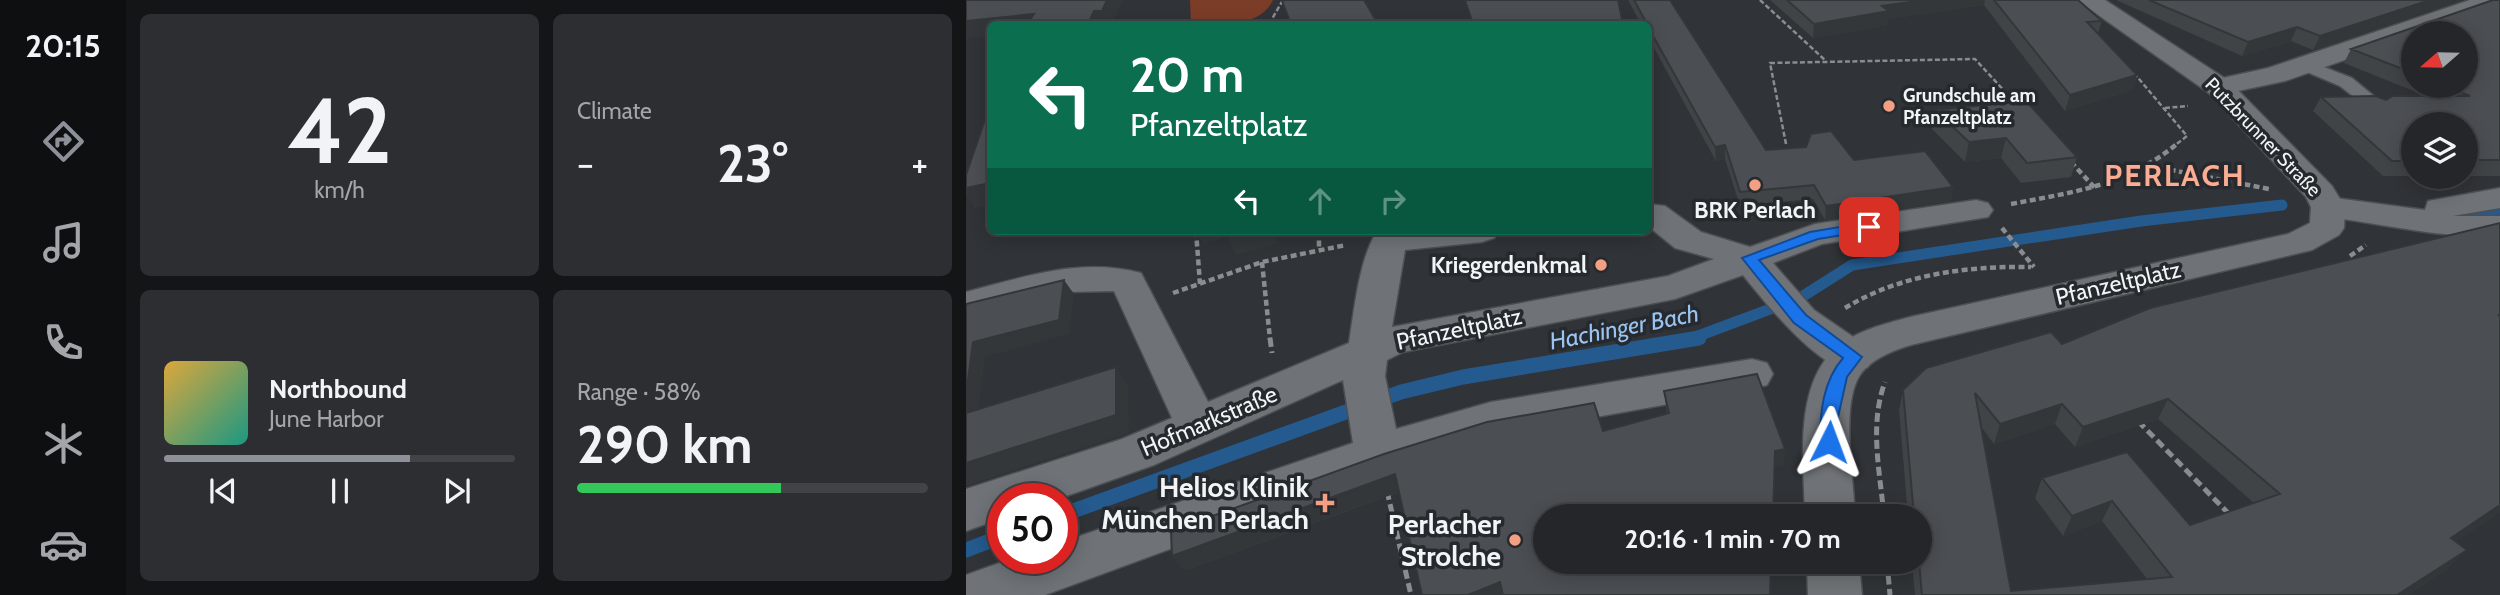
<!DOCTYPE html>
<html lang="en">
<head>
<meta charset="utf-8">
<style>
  :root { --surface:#242629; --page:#2c2e31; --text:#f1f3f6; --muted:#a3a5a8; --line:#414346; --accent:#8c9099 }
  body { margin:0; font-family:Cabin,sans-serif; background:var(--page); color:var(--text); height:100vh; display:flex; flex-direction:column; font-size:26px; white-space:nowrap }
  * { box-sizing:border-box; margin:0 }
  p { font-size:23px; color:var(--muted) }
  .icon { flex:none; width:38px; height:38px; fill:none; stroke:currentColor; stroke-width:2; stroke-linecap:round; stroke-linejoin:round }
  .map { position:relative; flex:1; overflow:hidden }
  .sheet { display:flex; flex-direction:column; gap:14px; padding:14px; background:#141517; width:840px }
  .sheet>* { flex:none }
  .banner { position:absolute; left:21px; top:21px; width:665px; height:214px; border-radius:10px; box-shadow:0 4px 18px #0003,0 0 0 2px var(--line); background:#0b6e4f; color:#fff; overflow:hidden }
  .needle { width:46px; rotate:250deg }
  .buttons { position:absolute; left:1435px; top:21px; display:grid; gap:14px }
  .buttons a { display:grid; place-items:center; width:77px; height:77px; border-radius:50%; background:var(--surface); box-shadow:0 4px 18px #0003,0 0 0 2px var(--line); font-size:35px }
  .speed { position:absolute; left:21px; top:483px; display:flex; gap:14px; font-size:35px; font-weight:700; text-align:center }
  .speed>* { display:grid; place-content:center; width:91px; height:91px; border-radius:50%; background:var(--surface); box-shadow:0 4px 18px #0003,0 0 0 2px var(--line); line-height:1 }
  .speed .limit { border:10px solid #d22; background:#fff; color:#111 }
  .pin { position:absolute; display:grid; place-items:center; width:60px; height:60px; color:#fff; margin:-30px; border-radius:14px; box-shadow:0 4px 10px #0006 }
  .me { position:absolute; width:77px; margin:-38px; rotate:3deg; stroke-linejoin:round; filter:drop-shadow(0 0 5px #0008) }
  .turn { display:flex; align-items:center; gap:24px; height:147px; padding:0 28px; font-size:32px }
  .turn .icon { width:91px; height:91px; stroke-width:2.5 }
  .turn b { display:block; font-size:49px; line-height:60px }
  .lanes { display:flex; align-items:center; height:66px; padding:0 28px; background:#0003; justify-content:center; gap:35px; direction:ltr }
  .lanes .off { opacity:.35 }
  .big { font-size:52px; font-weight:700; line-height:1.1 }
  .sheet .card { flex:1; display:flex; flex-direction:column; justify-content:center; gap:10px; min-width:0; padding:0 24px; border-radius:10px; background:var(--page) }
  .sheet .dial { align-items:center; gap:0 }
  .dial b { font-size:91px; line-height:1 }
  .song { display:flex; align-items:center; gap:21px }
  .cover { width:84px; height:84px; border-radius:10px; background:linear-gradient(135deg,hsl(40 70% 55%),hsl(170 70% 35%)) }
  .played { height:7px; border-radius:4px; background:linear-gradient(90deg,var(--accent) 70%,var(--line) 70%) }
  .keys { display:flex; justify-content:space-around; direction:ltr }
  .heat { display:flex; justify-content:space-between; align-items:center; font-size:38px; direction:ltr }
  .charge { height:10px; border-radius:5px; background:linear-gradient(90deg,#34c759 58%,var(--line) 0) }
  .sheet .tiles { flex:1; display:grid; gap:14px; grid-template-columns:repeat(2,1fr) }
  .trip { position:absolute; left:567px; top:504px; width:399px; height:70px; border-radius:35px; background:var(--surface); box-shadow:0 4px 18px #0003,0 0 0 2px var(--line); font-weight:700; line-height:70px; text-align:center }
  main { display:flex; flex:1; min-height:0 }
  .tab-bar { display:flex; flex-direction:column; width:126px; justify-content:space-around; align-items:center; background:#0e0f10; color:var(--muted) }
  .tab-bar .icon { width:49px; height:49px }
  .tab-bar .active { color:var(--accent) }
  .tab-bar b { font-size:32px; color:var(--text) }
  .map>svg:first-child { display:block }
  .green { fill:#7c3d28 }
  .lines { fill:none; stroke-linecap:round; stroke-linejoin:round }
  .stream-far1 { stroke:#245a8e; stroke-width:11 }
  .stream { stroke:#245a8e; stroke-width:15 }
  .service-casing { stroke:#4c4f52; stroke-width:3 }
  .minor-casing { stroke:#4c4f52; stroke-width:3 }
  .secondary-casing { stroke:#4c4f52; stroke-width:3 }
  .path-far2 { stroke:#8a8d90; stroke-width:2.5; stroke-dasharray:5 2.5; stroke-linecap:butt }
  .path-far1 { stroke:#8a8d90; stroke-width:4.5; stroke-dasharray:6 3.5; stroke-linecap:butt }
  .path { stroke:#8a8d90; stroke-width:5; stroke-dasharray:9 4.5; stroke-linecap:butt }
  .service { fill:#6f7377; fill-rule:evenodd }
  .minor { fill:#6f7377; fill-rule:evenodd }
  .secondary { fill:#6f7377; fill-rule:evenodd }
  .wall { fill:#404447; fill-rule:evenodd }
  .shaded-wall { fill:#34373a }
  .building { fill:#4b4f53; stroke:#34373a; stroke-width:2; fill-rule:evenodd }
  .route { fill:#1a73e8; stroke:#114b97; stroke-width:2 }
  .poi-dot { fill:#f39f84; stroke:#26292d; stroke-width:2.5 }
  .labels { text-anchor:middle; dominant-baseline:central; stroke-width:7; stroke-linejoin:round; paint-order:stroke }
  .far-poi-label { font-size:19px; font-weight:bold; fill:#f2f5f7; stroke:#26292d; text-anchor:start }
  .far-street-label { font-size:19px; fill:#f2f5f7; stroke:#26292d }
  .poi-label { font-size:23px; font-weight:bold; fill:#f2f5f7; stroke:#26292d }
  .street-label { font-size:23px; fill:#f2f5f7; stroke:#26292d }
  .water-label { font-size:24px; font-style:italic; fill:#99c4f2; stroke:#26292d }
  .near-poi-label { font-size:28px; font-weight:bold; fill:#f2f5f7; stroke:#26292d; text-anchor:end }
  .district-label { font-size:30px; font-weight:bold; letter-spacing:2px; fill:#fbac93; stroke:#26292d }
</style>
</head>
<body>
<main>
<nav class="tab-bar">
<b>20:15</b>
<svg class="icon active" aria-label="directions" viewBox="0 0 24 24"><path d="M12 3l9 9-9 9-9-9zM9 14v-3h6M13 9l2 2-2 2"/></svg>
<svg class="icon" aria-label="music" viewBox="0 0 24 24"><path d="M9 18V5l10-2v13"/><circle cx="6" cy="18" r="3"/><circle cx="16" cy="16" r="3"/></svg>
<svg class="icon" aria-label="phone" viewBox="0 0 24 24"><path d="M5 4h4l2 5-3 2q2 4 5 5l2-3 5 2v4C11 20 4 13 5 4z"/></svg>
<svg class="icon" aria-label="climate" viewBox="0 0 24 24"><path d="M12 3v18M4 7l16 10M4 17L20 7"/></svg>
<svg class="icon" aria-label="car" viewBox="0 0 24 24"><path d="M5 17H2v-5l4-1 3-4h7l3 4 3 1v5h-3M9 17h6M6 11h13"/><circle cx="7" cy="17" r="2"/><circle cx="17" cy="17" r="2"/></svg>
</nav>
<section class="sheet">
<div class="tiles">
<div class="card dial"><b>42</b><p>km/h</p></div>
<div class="card"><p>Climate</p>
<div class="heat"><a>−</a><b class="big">23°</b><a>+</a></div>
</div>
<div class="card">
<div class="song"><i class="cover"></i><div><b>Northbound</b><p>June Harbor</p></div></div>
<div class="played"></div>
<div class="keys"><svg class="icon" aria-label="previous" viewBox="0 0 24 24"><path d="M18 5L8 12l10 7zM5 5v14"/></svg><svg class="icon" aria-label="pause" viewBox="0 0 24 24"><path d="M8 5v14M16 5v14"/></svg><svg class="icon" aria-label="next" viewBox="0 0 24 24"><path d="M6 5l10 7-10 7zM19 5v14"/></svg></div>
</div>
<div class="card"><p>Range · 58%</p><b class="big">290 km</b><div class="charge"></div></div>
</div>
</section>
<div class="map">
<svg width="1534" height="595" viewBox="0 0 1534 595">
  <rect width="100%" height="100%" fill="#303337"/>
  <!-- green -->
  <path class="green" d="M 224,0 L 307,0 C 293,29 252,24 225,24 Z"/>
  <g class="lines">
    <!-- stream-far1 -->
    <path class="stream-far1" d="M 1498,217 L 1534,213
      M 724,339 L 834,298 L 886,265 L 1175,221 L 1316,205"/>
    <!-- stream -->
    <path class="stream" d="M 96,515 L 435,392 L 497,377 L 733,338
      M 0,550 L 37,536"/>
    <!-- service casing -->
    <g class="service-casing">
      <path id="service" d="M 1340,60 L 1386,78 L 1421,107 L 1412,112 L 1406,111 L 1374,86 L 1334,69 L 1332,65 Z"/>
    </g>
    <!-- minor casing -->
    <g class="minor-casing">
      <path id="minor" d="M 1504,0 L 1534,0 L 1534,5 L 1319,81 L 1253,95 L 1243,93 L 1239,87 L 1243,81 L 1302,68 Z
        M 1534,188 L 1534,208 L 1487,216 L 1534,216 L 1534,236 C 1477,239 1419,224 1362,217 L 1350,214 L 1345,207 L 1350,200 L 1362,197 L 1459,210 L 1462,201 Z
        M 1010,200 L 1022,203 L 1027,210 L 1022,217 L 856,244 L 807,263 L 848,310 L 902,347 L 908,357 L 902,367 C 897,369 891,372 886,371 C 852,369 797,300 777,275 L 709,299 L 437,352 L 421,360 L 419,376 L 430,429 L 525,402 L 786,359 L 801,363 L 807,374 L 801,385 L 786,389 L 525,436 L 424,468 L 79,595 L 0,595 L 0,575 L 47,558 L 96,558 L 96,542 L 387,443 L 377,380 L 188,465 L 92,499 L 37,499 L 37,518 L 0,531 L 0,489 L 156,439 L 206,418 L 148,291 L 101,292 L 0,318 L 0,292 C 59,277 114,257 175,273 L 242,402 L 383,343 C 388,312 393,260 410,233 L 534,231 L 528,238 L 516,242 L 439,250 L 426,327 L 702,276 L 748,259 L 709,248 L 682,226 L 682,204 L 699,206 L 735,232 L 784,247 L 849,224 Z"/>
    </g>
    <!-- secondary casing -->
    <g class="secondary-casing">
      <path id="secondary" d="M 1111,0 L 1139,0 L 1263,81 L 1366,186 L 1379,207 L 1378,228 L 1373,235 L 1346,250 L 945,345 C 928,350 905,359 894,375 C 874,406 888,480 889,516 L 839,516 C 838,465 827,387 869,349 C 889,331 918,324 944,317 L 1322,234 L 1344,223 L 1345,207 L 1340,197 L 1243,93 Z
        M 841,562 L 893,562 L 896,595 L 842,595 Z"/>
    </g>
    <!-- path-far2 -->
    <path class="path-far2" d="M 794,0 L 860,61
      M 303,24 L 317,0
      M 1168,73 L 1221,136 L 1208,146
      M 1199,108 L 1222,106
      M 820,144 L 804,63 L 1009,59 L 1053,107"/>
    <!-- path-far1 -->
    <path class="path-far1" d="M 1105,162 L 1129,188
      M 1185,166 L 1303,189
      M 1045,204 C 1108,192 1159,186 1211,144
      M 1036,228 L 1068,267
      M 230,231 L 234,284
      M 353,231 L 353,249
      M 1384,256 L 1400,245
      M 296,262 L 304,339
      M 207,293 L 296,262 L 380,245
      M 879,308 C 935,274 1001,266 1065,267"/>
    <!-- path -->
    <path class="path" d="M 304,338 L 306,353
      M 1172,421 L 1264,515
      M 421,491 L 445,595
      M 918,516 C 914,472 903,425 919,382
      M 921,562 L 924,595"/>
    <!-- service -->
    <use href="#service" class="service"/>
    <!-- minor -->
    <use href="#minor" class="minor"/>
    <!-- secondary -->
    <use href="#secondary" class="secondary"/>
  </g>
  <!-- wall -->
  <path class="wall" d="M 662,0 L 704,0 L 800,150 L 888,160 L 987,187 L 984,201 L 859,220 L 847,199 L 774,206 L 759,159 L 750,161 L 682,37 L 682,24 L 675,24 Z
    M 804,0 L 1112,0 L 1136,21 L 1132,33 L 1171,75 L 1166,90 L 1099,111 L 1018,5 L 922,19 L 921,25 L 847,38 Z
    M 1150,0 L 1496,0 L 1347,50 L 1325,41 L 1276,56 Z
    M 1534,0 L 1534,176 L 1500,176 L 1500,124 L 1447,124 L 1447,176 L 1417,176 L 1347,111 L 1355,97 L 1420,100 L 1460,96 L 1378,63 L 1385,49 ZM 1447,33 L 1500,86 L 1447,86 Z
    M 969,110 L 1111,157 L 1105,177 L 1055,183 L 1035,158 L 999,162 L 966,129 Z
    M 682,141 L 686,158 L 687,170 L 682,171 Z
    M 1534,223 L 1534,512 L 1490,541 L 1481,569 L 1441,595 L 949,595 L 946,562 L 954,562 L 954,516 L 942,516 L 933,410 L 937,390 L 1096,344 ZM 1192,419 L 1288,503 L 1224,525 L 1076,478 L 1069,498 L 1097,536 L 1136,521 L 1181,579 L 1045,591 L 1016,428 L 1028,444 L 1089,424 L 1109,447 Z
    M 698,391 L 818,465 L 808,467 L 433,492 L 218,571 L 521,422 L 637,431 L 701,414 Z"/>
  <!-- shaded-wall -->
  <path class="shaded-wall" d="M 141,0 L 158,0 L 145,24 L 122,24 L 128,11 Z
    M 959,0 L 1019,0 L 1018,5 L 922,19 L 921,25 L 847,38 L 848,24 L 916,6 Z
    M 1464,0 L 1496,0 L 1347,50 L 1354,36 Z
    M 68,14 L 74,24 L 24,24 L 24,36 L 0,39 L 0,21 Z
    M 1331,27 L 1325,41 L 1276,56 L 1282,42 Z
    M 1171,75 L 1166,90 L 1099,111 L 1104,95 Z
    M 1040,138 L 1035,158 L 999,162 L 1003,142 Z
    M 759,145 L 759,159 L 750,161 L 749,147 Z
    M 24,183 L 24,205 L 9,208 L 0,195 L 0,188 Z
    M 987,187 L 984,201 L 859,220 L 860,206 Z
    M 231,231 L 310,231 L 312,244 L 270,255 L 262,237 L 237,244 Z
    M 98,280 L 108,294 L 103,334 L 19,357 L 13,410 L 0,414 L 0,395 L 7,342 Z
    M 150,367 L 162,385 L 163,433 L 0,486 L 0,463 Z
    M 1202,399 L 1192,419 L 1109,447 L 1117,427 Z
    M 1096,404 L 1089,424 L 1028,444 L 1034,424 Z
    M 819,449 L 818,465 L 808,467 L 809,451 Z
    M 429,474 L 435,491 L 218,571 L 206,556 Z
    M 1146,501 L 1136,521 L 1097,536 L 1106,516 Z
    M 1534,505 L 1534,512 L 1466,557 L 1485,538 Z
    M 1501,550 L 1481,569 L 1441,595 L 1431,595 Z
    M 534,582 L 538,595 L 502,595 Z"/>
  <!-- building -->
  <path class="building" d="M 0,0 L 141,0 L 136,11 L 128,11 L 122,24 L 61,24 L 68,14 L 0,21 Z
    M 320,0 L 398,0 L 412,24 L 325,24 L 316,1 Z
    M 499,0 L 652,0 L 657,24 L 507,24 Z
    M 668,0 L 704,0 L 800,150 L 840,147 L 845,134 L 865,131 L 888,160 L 959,151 L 987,187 L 860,206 L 848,185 L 774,192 L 759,145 L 749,147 L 682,27 L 682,24 L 681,24 Z
    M 821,0 L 959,0 L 916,6 L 923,11 L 848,24 Z
    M 1028,0 L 1112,0 L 1136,21 L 1121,22 L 1171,75 L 1104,95 Z
    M 1183,0 L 1464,0 L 1354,36 L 1331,27 L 1282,42 Z
    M 1527,0 L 1534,0 L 1534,160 L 1500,160 L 1500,124 L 1447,124 L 1447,161 L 1426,161 L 1355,97 L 1410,96 L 1420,100 L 1427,96 L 1504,96 L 1478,86 L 1500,86 L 1500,33 L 1447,33 L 1447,73 L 1385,49 Z
    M 1060,101 L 1111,157 L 1061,163 L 1040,138 L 1003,142 L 969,110 Z
    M 24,105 L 24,183 L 0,188 L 0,175 Z
    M 682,141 L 686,158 L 682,158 Z
    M 1534,223 L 1534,315 L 1532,315 L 1534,316 L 1534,505 L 1485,538 L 1501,550 L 1431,595 L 956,595 L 953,562 L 954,562 L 954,516 L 948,516 L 937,390 L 960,368 L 1085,332 L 1096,344 L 1184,308 ZM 1009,393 L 1034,424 L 1096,404 L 1117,427 L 1202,399 L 1314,494 L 1224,525 L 1161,452 L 1076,478 L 1106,516 L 1146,501 L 1206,577 L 1045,591 Z
    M 98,280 L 93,320 L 7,342 L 0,395 L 0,304 Z
    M 150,367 L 150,415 L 0,463 L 0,413 Z
    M 791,374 L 819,449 L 809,451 L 807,516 L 579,516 L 579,562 L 805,562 L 804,595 L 537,595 L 534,582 L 502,595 L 456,595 L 429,474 L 206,556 L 205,531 L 418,454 L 521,422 L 628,403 L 637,431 L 703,413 L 698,391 Z"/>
  <!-- route -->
  <path class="route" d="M 903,222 L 910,227 L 908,230 L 852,239 L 793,260 L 840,315 L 896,357 L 881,377 L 872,417 L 873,442 L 863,449 L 854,442 C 854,412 857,381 877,358 L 828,323 L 776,258 L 844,232 Z"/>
  <!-- markers -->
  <g class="poi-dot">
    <circle cx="923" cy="106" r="7"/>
    <circle cx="789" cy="185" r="7"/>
    <circle cx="635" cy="265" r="7"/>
    <path d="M355.5 492.5h7v7h7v7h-7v7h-7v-7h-7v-7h7z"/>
    <circle cx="549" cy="540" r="7"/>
  </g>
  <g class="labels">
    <!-- far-poi labels -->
    <g class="far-poi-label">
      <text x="937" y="95">Grundschule am<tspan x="937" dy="22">Pfanzeltplatz</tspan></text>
    </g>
    <!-- far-street labels -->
    <g class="far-street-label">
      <text transform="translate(1297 137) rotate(46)">Putzbrunner Straße</text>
    </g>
    <!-- poi labels -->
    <g class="poi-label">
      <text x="789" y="210">BRK Perlach</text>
      <text x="621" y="265" text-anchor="end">Kriegerdenkmal</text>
    </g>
    <!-- street labels -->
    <g class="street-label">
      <text transform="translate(1152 283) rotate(-13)">Pfanzeltplatz</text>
      <text transform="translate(493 329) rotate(-12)">Pfanzeltplatz</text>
      <text transform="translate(243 421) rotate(-23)">Hofmarkstraße</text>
    </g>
    <!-- water labels -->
    <g class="water-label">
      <text transform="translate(658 327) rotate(-11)">Hachinger Bach</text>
    </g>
    <!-- near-poi labels -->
    <g class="near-poi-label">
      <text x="343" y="487">Helios Klinik<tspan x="343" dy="32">München Perlach</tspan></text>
      <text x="535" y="524">Perlacher<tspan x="535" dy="32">Strolche</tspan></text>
    </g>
    <!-- district labels -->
    <g class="district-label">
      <text x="1209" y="175">PERLACH</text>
    </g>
  </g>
</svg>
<div class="buttons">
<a><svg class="needle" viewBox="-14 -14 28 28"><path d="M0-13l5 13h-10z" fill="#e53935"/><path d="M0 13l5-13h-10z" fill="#a3a5a8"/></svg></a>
<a><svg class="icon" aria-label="layers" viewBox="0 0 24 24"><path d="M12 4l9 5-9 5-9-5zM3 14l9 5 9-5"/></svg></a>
</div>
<div class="speed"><div class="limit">50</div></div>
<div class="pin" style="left:903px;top:227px;background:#d93025"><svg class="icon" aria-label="arrive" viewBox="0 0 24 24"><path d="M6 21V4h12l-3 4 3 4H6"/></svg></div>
<svg class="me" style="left:863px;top:442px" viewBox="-20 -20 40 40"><path d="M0-17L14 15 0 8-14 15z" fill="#1a73e8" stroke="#fff" stroke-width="4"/></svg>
<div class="trip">20:16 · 1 min · 70 m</div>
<div class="banner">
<div class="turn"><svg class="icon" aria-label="left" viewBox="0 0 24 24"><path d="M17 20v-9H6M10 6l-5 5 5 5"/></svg><div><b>20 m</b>Pfanzeltplatz</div></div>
<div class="lanes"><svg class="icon" aria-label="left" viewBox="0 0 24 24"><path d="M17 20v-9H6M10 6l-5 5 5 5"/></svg><svg class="icon off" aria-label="ahead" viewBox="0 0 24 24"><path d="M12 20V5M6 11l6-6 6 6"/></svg><svg class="icon off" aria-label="right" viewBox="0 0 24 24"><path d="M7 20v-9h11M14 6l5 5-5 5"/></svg></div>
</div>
</div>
</main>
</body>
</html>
